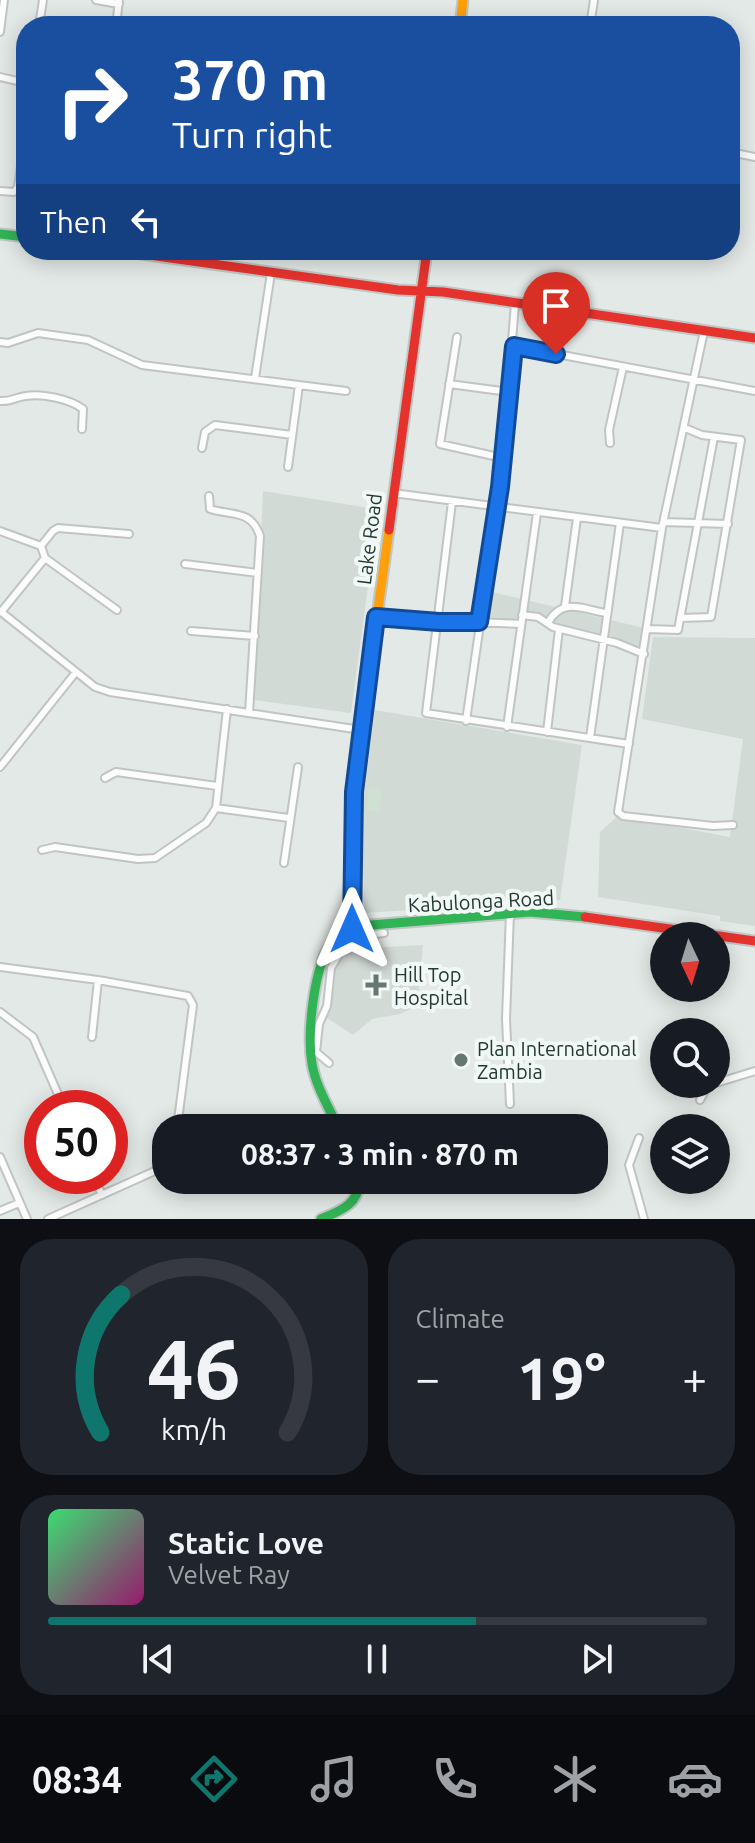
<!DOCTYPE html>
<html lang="en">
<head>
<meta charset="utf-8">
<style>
  :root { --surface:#171b24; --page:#20242c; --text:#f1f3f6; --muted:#9ea1a6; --line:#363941; --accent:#0f766e }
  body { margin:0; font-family:Ubuntu,sans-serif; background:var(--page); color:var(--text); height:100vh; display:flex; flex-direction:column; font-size:30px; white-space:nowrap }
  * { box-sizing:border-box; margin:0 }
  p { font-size:26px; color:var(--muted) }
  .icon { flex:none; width:44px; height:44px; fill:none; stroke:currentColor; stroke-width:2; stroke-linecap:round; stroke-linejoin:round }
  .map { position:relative; height:1219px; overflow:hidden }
  .side { display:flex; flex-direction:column; gap:20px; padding:20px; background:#0d0f14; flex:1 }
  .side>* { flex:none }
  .guide { position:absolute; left:16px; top:16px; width:724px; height:244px; border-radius:32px; box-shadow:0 4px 20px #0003; background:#1a4fa0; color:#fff; overflow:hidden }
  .needle { width:52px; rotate:176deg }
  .fabs { position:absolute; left:650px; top:922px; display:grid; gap:16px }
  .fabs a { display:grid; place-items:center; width:80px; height:80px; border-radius:50%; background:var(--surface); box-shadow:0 4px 20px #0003; font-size:40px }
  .speed { position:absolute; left:24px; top:1090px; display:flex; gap:16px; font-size:40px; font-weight:700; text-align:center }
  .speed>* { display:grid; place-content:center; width:104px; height:104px; border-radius:50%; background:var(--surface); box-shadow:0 4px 20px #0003; line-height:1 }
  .speed .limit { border:12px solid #d22; background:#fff; color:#111 }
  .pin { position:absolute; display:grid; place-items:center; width:68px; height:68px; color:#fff; margin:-82px -34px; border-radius:50% 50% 50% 0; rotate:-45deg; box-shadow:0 0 8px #0007 }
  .pin .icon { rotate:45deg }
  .me { position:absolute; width:88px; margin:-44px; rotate:0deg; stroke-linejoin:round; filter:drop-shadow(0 0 6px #0008) }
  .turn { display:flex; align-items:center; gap:28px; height:168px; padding:0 24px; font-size:36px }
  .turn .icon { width:104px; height:104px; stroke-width:2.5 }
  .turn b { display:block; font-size:56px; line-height:68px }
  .then { display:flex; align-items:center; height:76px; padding:0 24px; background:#0003; gap:16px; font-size:30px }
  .big { font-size:60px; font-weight:600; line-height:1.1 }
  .side .tile { flex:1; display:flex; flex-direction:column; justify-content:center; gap:12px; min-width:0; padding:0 28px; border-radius:32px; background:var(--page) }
  .side .dial { align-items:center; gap:0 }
  .dial svg { height:208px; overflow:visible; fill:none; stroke:var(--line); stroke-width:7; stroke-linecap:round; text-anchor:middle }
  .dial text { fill:var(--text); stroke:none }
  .song { display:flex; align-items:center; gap:24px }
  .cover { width:96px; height:96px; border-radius:12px; background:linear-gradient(135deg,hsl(140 70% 55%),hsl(320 70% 35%)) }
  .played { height:8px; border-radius:4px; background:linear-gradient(90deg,var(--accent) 65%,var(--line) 65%) }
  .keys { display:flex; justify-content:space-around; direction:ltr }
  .heat { display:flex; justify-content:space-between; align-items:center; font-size:44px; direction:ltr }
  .side .tiles { flex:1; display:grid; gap:20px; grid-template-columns:1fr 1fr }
  .tile:last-child { grid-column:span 2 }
  .trip { position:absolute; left:152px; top:1114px; width:456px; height:80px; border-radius:32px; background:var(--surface); box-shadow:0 4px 20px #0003; font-weight:600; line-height:80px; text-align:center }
  .tabs { display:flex; height:128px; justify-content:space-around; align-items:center; background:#090b0e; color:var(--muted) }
  .tabs .icon { width:56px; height:56px }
  .tabs .active { color:var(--accent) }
  .tabs b { font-size:36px; color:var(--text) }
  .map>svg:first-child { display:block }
  .built { fill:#d2dad6 }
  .green { fill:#cee1d3 }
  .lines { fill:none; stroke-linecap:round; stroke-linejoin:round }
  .street-casing { stroke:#c0c5c3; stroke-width:10 }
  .fast-casing { stroke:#c0c6c4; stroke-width:13 }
  .slow-casing { stroke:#c0c6c4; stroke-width:13 }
  .jam-casing { stroke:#c0c6c4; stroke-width:13 }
  .street { stroke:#fbfcfb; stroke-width:6 }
  .fast { stroke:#30b455; stroke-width:9 }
  .slow { stroke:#ff9f0a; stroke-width:9 }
  .jam { stroke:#e5322d; stroke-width:9 }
  .route-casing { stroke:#114b97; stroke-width:20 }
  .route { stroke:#1a73e8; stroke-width:14 }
  .poi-dot { fill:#667772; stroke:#f2f8f5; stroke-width:3 }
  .labels { text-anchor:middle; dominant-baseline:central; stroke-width:8; stroke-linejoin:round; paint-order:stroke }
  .street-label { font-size:20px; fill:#233a34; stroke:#f2f8f5 }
  .poi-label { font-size:20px; fill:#233a34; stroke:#f2f8f5; text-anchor:start }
</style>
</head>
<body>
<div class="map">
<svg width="755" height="1219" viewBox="0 0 755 1219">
  <rect width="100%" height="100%" fill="#e3e9e6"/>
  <!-- built -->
  <path class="built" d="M 263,491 L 370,508 L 368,563 L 371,564 L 351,713 L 254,700 Z
    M 484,590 L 648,629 L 644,654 L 522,615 L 521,624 L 480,623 Z
    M 653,637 L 755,638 L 755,926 L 720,921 L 720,916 L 598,897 L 600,832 L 618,816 L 730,837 L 743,739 L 642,719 Z
    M 375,710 L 582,745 L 560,900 L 364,913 L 362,811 Z
    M 423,945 L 417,1006 L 400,1014 L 372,1019 L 353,1035 L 327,1018 L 335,965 L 350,949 Z"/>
  <!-- green -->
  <path class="green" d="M 369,787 L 382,788 L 379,812 L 367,810 Z"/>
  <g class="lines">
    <!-- street casing -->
    <g class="street-casing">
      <path id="street" d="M 96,0 L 119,4
        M 39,26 L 43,0
        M 116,26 L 119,0
        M 590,26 L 594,0
        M 0,32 L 4,0
        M 0,77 L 26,83
        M 730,152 L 755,157
        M 0,191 L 14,192 L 18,187 L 26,131
        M 704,331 L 662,528 L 618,812 L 623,816 L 713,826 L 733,825
        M 457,337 L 440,444 L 503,458
        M 0,342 L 8,343 L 38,333 L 88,340 L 142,365 L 346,391
        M 514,346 L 755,391
        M 255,378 L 271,273
        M 449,384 L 509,392
        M 0,401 C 10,402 16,397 26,396 C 41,393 70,399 83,409 L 82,429
        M 610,443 L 609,430 L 623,367
        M 202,448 L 205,432 L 215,425 L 292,435
        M 288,467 L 299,385
        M 393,493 L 662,528
        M 209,496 L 210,509 C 232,516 251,509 260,536 L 249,713
        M 452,502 L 426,713 L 629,744
        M 664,522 L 728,524
        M 0,531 L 41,546 L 45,558 L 1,612
        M 41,546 L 53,531 L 58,528 L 129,534
        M 45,558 L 117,610
        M 185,564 L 258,573
        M 565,606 L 577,518
        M 0,611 L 95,687 L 110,692 L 361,730
        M 522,615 L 538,617 L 553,627 L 617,643 L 644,654
        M 376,617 L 521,624
        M 680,618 L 711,617 L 741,440 L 702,435 L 685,428
        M 548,623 C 562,597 582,609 606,613
        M 648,629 L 678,630 L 714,437
        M 191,631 L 255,636
        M 466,721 L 500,487 L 515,304
        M 507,727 L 537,513
        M 547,732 L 559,629
        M 590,738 L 620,523
        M 0,767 L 76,672
        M 105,778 L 116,772 L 217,786
        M 216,808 L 289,818
        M 42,850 L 55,847 L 138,859 L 155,858 L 206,823 L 216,808 L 227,709
        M 284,863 L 298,767
        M 510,913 L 506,1019 L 510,1104
        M 0,967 L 98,980 L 188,996 L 193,1005 L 177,1128
        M 0,1012 L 33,1037 L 64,1108
        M 92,1037 L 98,980
        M 329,1063 L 316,1052 L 319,1024 L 327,1006 L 331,968 L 340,953 L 347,950 L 353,939 L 365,935 L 384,933
        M 716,1083 L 755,1071
        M 700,1100 L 706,1089 L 713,1084
        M 639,1138 L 629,1165 L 644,1219
        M 0,1157 L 27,1219
        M 93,1176 L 102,1195
        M 0,1211 L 19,1203
        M 48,1219 L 166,1166"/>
    </g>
    <!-- fast casing -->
    <g class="fast-casing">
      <path id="fast" d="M 0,234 L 26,237
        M 338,1128 C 329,1107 316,1087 312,1064 C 307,1035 313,967 332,943 C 341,931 357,927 371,925 L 530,912 L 585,917
        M 321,1219 C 340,1211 360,1204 359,1180"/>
    </g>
    <!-- slow casing -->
    <g class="slow-casing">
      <path id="slow" d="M 460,26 L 463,0
        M 352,929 L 352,825 L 357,760 L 389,530"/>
    </g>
    <!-- jam casing -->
    <g class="jam-casing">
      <path id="jam" d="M 113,250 L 398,290 L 443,292 L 755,338
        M 389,530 L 427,250
        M 585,917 L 755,941"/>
    </g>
    <!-- street -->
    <use href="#street" class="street"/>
    <!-- fast -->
    <use href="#fast" class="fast"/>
    <!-- slow -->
    <use href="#slow" class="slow"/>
    <!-- jam -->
    <use href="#jam" class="jam"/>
  </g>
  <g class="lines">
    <!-- route casing -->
    <g class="route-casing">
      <path id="route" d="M 352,929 L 354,792 L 376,617 L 439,622 L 479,622 L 500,487 L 514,346 L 556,354"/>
    </g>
    <!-- route -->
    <use href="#route" class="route"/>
  </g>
  <!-- markers -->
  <g class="poi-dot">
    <path d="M372 973h8v8h8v8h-8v8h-8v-8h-8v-8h8z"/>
    <circle cx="461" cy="1060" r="8"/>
  </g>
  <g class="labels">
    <!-- street labels -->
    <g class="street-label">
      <text transform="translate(369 539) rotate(-83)">Lake Road</text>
      <text transform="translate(481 901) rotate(-3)">Kabulonga Road</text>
    </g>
    <!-- poi labels -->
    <g class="poi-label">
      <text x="394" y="974">Hill Top<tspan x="394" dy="23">Hospital</tspan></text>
      <text x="477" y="1048">Plan International<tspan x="477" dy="23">Zambia</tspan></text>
    </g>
  </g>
</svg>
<div class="fabs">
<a><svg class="needle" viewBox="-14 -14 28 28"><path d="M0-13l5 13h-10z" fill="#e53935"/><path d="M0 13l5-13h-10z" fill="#9ea1a6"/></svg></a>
<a><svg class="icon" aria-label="search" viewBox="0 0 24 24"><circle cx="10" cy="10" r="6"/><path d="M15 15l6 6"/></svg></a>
<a><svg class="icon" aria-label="layers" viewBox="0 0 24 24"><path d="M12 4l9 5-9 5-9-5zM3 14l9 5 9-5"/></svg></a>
</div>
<div class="speed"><div class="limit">50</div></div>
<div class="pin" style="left:556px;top:354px;background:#d93025"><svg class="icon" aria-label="arrive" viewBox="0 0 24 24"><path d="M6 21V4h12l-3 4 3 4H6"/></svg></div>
<svg class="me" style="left:352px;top:929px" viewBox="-20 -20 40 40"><path d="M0-17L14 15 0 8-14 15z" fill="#1a73e8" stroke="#fff" stroke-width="4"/></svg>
<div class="trip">08:37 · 3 min · 870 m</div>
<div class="guide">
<div class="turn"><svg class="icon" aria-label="right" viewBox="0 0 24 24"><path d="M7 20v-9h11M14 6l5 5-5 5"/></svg><div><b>370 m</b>Turn right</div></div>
<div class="then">Then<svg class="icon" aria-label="left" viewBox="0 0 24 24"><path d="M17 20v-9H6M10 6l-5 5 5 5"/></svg></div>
</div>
</div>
<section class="side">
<div class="tiles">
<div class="tile dial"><svg viewBox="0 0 100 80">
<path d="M14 69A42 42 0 1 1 86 69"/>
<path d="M14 69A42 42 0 0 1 22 16" stroke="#0f766e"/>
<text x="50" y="56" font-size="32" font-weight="700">46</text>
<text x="50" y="72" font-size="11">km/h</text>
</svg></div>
<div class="tile"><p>Climate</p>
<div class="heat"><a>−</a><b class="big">19°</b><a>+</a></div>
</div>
<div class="tile">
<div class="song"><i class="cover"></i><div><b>Static Love</b><p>Velvet Ray</p></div></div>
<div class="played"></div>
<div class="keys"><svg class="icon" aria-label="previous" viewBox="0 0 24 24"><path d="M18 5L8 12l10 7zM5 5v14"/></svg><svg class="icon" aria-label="pause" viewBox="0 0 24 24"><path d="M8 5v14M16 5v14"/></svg><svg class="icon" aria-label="next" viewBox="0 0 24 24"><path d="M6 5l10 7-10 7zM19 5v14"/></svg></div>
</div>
</div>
</section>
<nav class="tabs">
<b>08:34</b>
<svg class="icon active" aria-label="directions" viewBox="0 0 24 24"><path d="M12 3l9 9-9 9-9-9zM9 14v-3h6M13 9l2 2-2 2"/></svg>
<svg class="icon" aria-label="music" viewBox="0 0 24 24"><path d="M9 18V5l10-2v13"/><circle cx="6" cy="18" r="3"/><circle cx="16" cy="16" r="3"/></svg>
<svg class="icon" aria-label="phone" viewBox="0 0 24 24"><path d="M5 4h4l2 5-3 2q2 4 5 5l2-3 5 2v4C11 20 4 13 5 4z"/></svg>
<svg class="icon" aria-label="climate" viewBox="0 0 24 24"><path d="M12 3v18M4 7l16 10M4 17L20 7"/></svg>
<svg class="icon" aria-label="car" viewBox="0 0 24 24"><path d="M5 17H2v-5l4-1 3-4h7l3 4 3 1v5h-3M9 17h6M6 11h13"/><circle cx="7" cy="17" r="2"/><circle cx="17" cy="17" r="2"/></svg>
</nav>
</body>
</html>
